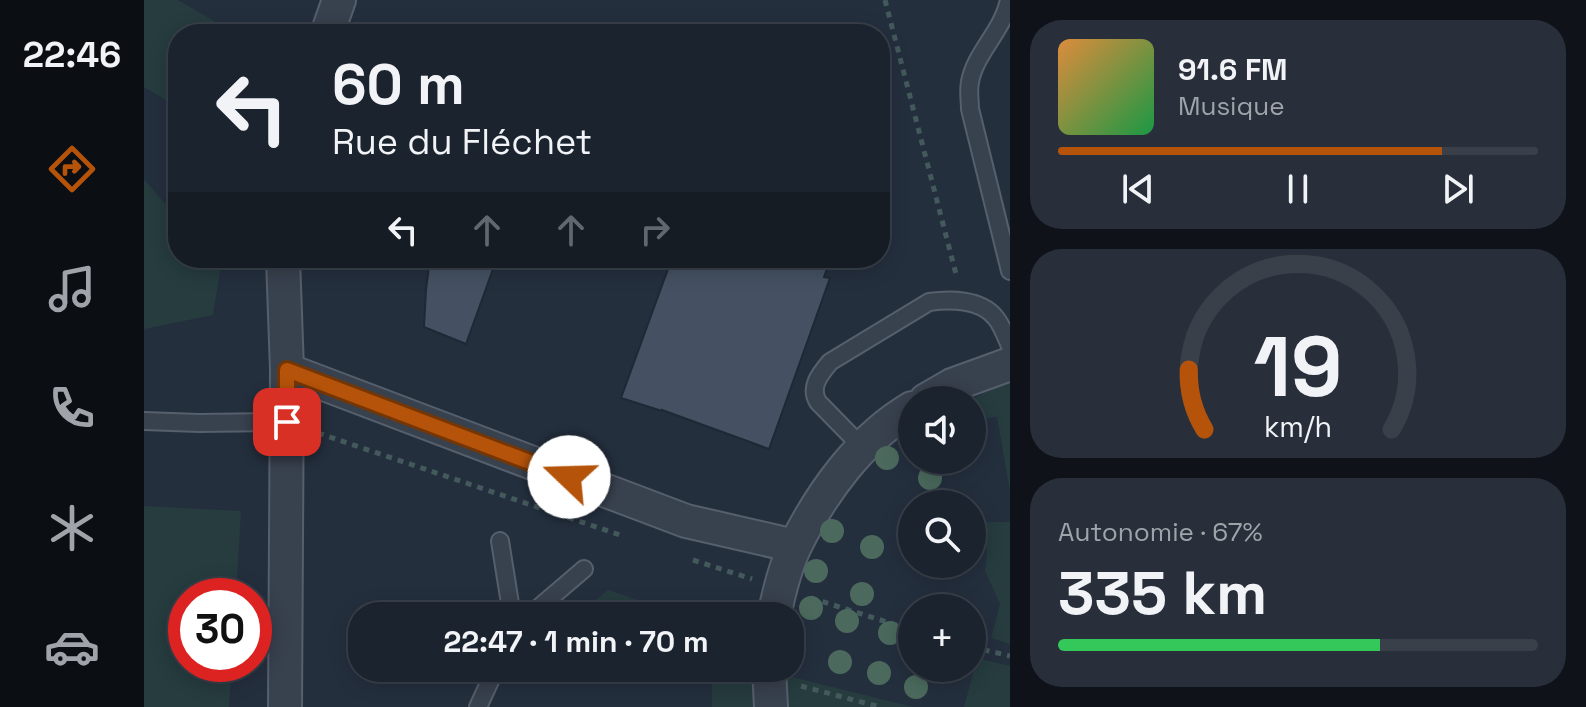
<!DOCTYPE html>
<html lang="fr">
<head>
<meta charset="utf-8">
<style>
  :root { --surface:#1b232e; --page:#282f3a; --text:#f1f3f6; --muted:#a0a4aa; --line:#39404a; --accent:#b45309 }
  body { margin:0; font-family:"Space Grotesk",sans-serif; background:var(--page); color:var(--text); height:100vh; display:flex; flex-direction:column; font-size:30px; white-space:nowrap }
  * { box-sizing:border-box; margin:0 }
  p { font-size:26px; color:var(--muted) }
  .icon { flex:none; width:44px; height:44px; fill:none; stroke:currentColor; stroke-width:2; stroke-linecap:round; stroke-linejoin:round }
  .map { position:relative; flex:1; overflow:hidden }
  .sheet { display:flex; flex-direction:column; gap:20px; padding:20px; background:#0f1319; width:576px }
  .sheet>* { flex:none }
  .guide { position:absolute; left:24px; top:24px; width:722px; height:244px; border-radius:32px; box-shadow:0 4px 20px #0003,0 0 0 2px var(--line); background:#1b232e; color:var(--text); overflow:hidden }
  .buttons { position:absolute; left:754px; top:386px; display:grid; gap:16px }
  .buttons a { display:grid; place-items:center; width:88px; height:88px; border-radius:50%; background:var(--surface); box-shadow:0 4px 20px #0003,0 0 0 2px var(--line); font-size:40px }
  .speed { position:absolute; left:24px; top:578px; display:flex; gap:16px; font-size:40px; font-weight:700; text-align:center }
  .speed>* { display:grid; place-content:center; width:104px; height:104px; border-radius:50%; background:var(--surface); box-shadow:0 4px 20px #0003,0 0 0 2px var(--line); line-height:1 }
  .speed .limit { border:12px solid #d22; background:#fff; color:#111 }
  .pin { position:absolute; display:grid; place-items:center; width:68px; height:68px; color:#fff; margin:-34px; border-radius:16px; box-shadow:0 4px 12px #0006 }
  .me { position:absolute; width:88px; margin:-44px; rotate:291deg; stroke-linejoin:round; filter:drop-shadow(0 0 6px #0008) }
  .turn { display:flex; align-items:center; gap:28px; height:168px; padding:0 32px; font-size:36px }
  .turn .icon { width:104px; height:104px; stroke-width:2.5 }
  .turn b { display:block; font-size:56px; line-height:68px }
  .lanes { display:flex; align-items:center; height:76px; padding:0 32px; background:#0003; justify-content:center; gap:40px; direction:ltr }
  .lanes .off { opacity:.35 }
  .big { font-size:60px; font-weight:600; line-height:1.1 }
  .sheet .widget { flex:1; display:flex; flex-direction:column; justify-content:center; gap:12px; min-width:0; padding:0 28px; border-radius:32px; background:var(--page) }
  .sheet .dial { align-items:center; gap:0 }
  .dial svg { height:208px; overflow:visible; fill:none; stroke:var(--line); stroke-width:7; stroke-linecap:round; text-anchor:middle }
  .dial text { fill:var(--text); stroke:none }
  .song { display:flex; align-items:center; gap:24px }
  .cover { width:96px; height:96px; border-radius:12px; background:linear-gradient(135deg,hsl(30 70% 55%),hsl(140 70% 35%)) }
  .played { height:8px; border-radius:4px; background:linear-gradient(90deg,var(--accent) 80%,var(--line) 80%) }
  .keys { display:flex; justify-content:space-around; direction:ltr }
  .charge { height:12px; border-radius:6px; background:linear-gradient(90deg,#34c759 67%,var(--line) 0) }
  .trip { position:absolute; left:204px; top:602px; width:456px; height:80px; border-radius:32px; background:var(--surface); box-shadow:0 4px 20px #0003,0 0 0 2px var(--line); font-weight:600; line-height:80px; text-align:center }
  main { display:flex; flex:1; min-height:0 }
  .menu { display:flex; flex-direction:column; width:144px; justify-content:space-around; align-items:center; background:#0b0e12; color:var(--muted) }
  .menu .icon { width:56px; height:56px }
  .menu .current { color:var(--accent) }
  .menu b { font-size:36px; color:var(--text) }
  .map>svg:first-child { display:block }
  .green { fill:#263c3f }
  .building { fill:#455162; stroke:#1f2835; stroke-width:2 }
  .lines { fill:none; stroke-linecap:round; stroke-linejoin:round }
  .lane-casing { stroke:#565f6c; stroke-width:20 }
  .street-casing { stroke:#565f6c; stroke-width:36 }
  .path { stroke:#44595c; stroke-width:5; stroke-dasharray:6 6; stroke-linecap:butt }
  .lane { stroke:#38414e; stroke-width:16 }
  .street { stroke:#38414e; stroke-width:32 }
  .tree { fill:#4b6a5d }
  .route-casing { stroke:#753606; stroke-width:20 }
  .route { stroke:#b45309; stroke-width:14 }
</style>
</head>
<body>
<main>
<nav class="menu">
<b>22:46</b>
<svg class="icon current" aria-label="directions" viewBox="0 0 24 24"><path d="M12 3l9 9-9 9-9-9zM9 14v-3h6M13 9l2 2-2 2"/></svg>
<svg class="icon" aria-label="music" viewBox="0 0 24 24"><path d="M9 18V5l10-2v13"/><circle cx="6" cy="18" r="3"/><circle cx="16" cy="16" r="3"/></svg>
<svg class="icon" aria-label="phone" viewBox="0 0 24 24"><path d="M5 4h4l2 5-3 2q2 4 5 5l2-3 5 2v4C11 20 4 13 5 4z"/></svg>
<svg class="icon" aria-label="climate" viewBox="0 0 24 24"><path d="M12 3v18M4 7l16 10M4 17L20 7"/></svg>
<svg class="icon" aria-label="car" viewBox="0 0 24 24"><path d="M5 17H2v-5l4-1 3-4h7l3 4 3 1v5h-3M9 17h6M6 11h13"/><circle cx="7" cy="17" r="2"/><circle cx="17" cy="17" r="2"/></svg>
</nav>
<div class="map">
<svg width="866" height="707" viewBox="0 0 866 707">
  <rect width="100%" height="100%" fill="#242f3e"/>
  <!-- green -->
  <path class="green" d="M 0,0 L 34,0 L 92,34 L 34,34 L 34,107 L 0,87 Z
    M 0,179 L 34,219 L 34,258 L 66,258 L 76,271 L 69,315 L 0,329 Z
    M 866,380 L 866,492 L 853,417 L 831,419 L 828,399 Z
    M 0,506 L 97,511 L 92,596 L 42,596 L 42,664 L 88,664 L 85,707 L 0,707 Z
    M 839,522 L 866,522 L 866,644 L 847,638 L 856,604 L 841,571 L 843,551 Z
    M 464,590 L 542,616 L 432,616 Z
    M 833,658 L 866,666 L 866,707 L 820,707 Z
    M 499,668 L 608,668 L 615,707 L 568,707 L 568,675 L 499,673 Z
    M 640,675 L 769,707 L 640,707 Z"/>
  <!-- building -->
  <path class="building" d="M 286,258 L 353,258 L 322,344 L 280,327 L 282,290 Z
    M 528,258 L 687,258 L 680,277 L 686,278 L 625,449 L 518,410 L 518,411 L 477,398 Z"/>
  <g class="lines">
    <!-- lane casing -->
    <g class="lane-casing">
      <path id="lane" d="M 865,0 C 859,31 831,53 826,82 C 824,91 826,100 826,109 L 866,271
        M 0,421 L 55,423 L 143,422
        M 718,447 L 674,402 C 665,387 676,374 686,362 L 785,302 C 806,299 836,299 851,317 C 858,325 862,337 866,346
        M 356,541 L 368,616
        M 385,616 L 440,569
        M 334,707 L 352,668"/>
    </g>
    <!-- street casing -->
    <g class="street-casing">
      <path id="street" d="M 183,34 L 195,0
        M 139,258 L 143,370 L 141,707
        M 143,370 L 542,521 L 651,546
        M 782,400 L 808,385 L 866,364
        M 630,616 C 635,592 641,566 652,544 C 678,492 717,438 768,408
        M 625,668 L 627,707"/>
    </g>
    <!-- path -->
    <path class="path" d="M 741,0 L 813,278
      M 174,433 L 479,536
      M 549,560 L 608,579
      M 667,598 L 768,630
      M 496,612 L 507,616
      M 828,647 L 866,656
      M 657,686 L 736,707"/>
    <!-- lane -->
    <use href="#lane" class="lane"/>
    <!-- street -->
    <use href="#street" class="street"/>
  </g>
  <!-- trees -->
  <g class="tree">
    <circle cx="743" cy="458" r="12"/>
    <circle cx="786" cy="478" r="12"/>
    <circle cx="688" cy="531" r="12"/>
    <circle cx="728" cy="547" r="12"/>
    <circle cx="672" cy="571" r="12"/>
    <circle cx="718" cy="594" r="12"/>
    <circle cx="667" cy="608" r="12"/>
    <circle cx="703" cy="621" r="12"/>
    <circle cx="746" cy="633" r="12"/>
    <circle cx="696" cy="662" r="12"/>
    <circle cx="735" cy="673" r="12"/>
    <circle cx="772" cy="687" r="12"/>
  </g>
  <g class="lines">
    <!-- route casing -->
    <g class="route-casing">
      <path id="route" d="M 143,422 L 143,370 L 425,477"/>
    </g>
    <!-- route -->
    <use href="#route" class="route"/>
  </g>
</svg>
<div class="buttons">
<a><svg class="icon" aria-label="sound" viewBox="0 0 24 24"><path d="M4 9h4l5-4v14l-5-4H4zM17 9q2 3 0 6"/></svg></a>
<a><svg class="icon" aria-label="search" viewBox="0 0 24 24"><circle cx="10" cy="10" r="6"/><path d="M15 15l6 6"/></svg></a>
<a>+</a>
</div>
<div class="speed"><div class="limit">30</div></div>
<div class="pin" style="left:143px;top:422px;background:#d93025"><svg class="icon" aria-label="arrive" viewBox="0 0 24 24"><path d="M6 21V4h12l-3 4 3 4H6"/></svg></div>
<svg class="me" style="left:425px;top:477px" viewBox="-20 -20 40 40"><circle r="19" fill="#fff"/><path d="M0-13L10 11 0 6-10 11z" fill="#b45309"/></svg>
<div class="trip">22:47 · 1 min · 70 m</div>
<div class="guide">
<div class="turn"><svg class="icon" aria-label="left" viewBox="0 0 24 24"><path d="M17 20v-9H6M10 6l-5 5 5 5"/></svg><div><b>60 m</b>Rue du Fléchet</div></div>
<div class="lanes"><svg class="icon" aria-label="left" viewBox="0 0 24 24"><path d="M17 20v-9H6M10 6l-5 5 5 5"/></svg><svg class="icon off" aria-label="ahead" viewBox="0 0 24 24"><path d="M12 20V5M6 11l6-6 6 6"/></svg><svg class="icon off" aria-label="ahead" viewBox="0 0 24 24"><path d="M12 20V5M6 11l6-6 6 6"/></svg><svg class="icon off" aria-label="right" viewBox="0 0 24 24"><path d="M7 20v-9h11M14 6l5 5-5 5"/></svg></div>
</div>
</div>
<section class="sheet">
<div class="widget">
<div class="song"><i class="cover"></i><div><b>91.6 FM</b><p>Musique</p></div></div>
<div class="played"></div>
<div class="keys"><svg class="icon" aria-label="previous" viewBox="0 0 24 24"><path d="M18 5L8 12l10 7zM5 5v14"/></svg><svg class="icon" aria-label="pause" viewBox="0 0 24 24"><path d="M8 5v14M16 5v14"/></svg><svg class="icon" aria-label="next" viewBox="0 0 24 24"><path d="M6 5l10 7-10 7zM19 5v14"/></svg></div>
</div>
<div class="widget dial"><svg viewBox="0 0 100 80">
<path d="M14 69A42 42 0 1 1 86 69"/>
<path d="M14 69A42 42 0 0 1 8 46" stroke="#b45309"/>
<text x="50" y="56" font-size="32" font-weight="700">19</text>
<text x="50" y="72" font-size="11">km/h</text>
</svg></div>
<div class="widget"><p>Autonomie · 67%</p><b class="big">335 km</b><div class="charge"></div></div>
</section>
</main>
</body>
</html>
